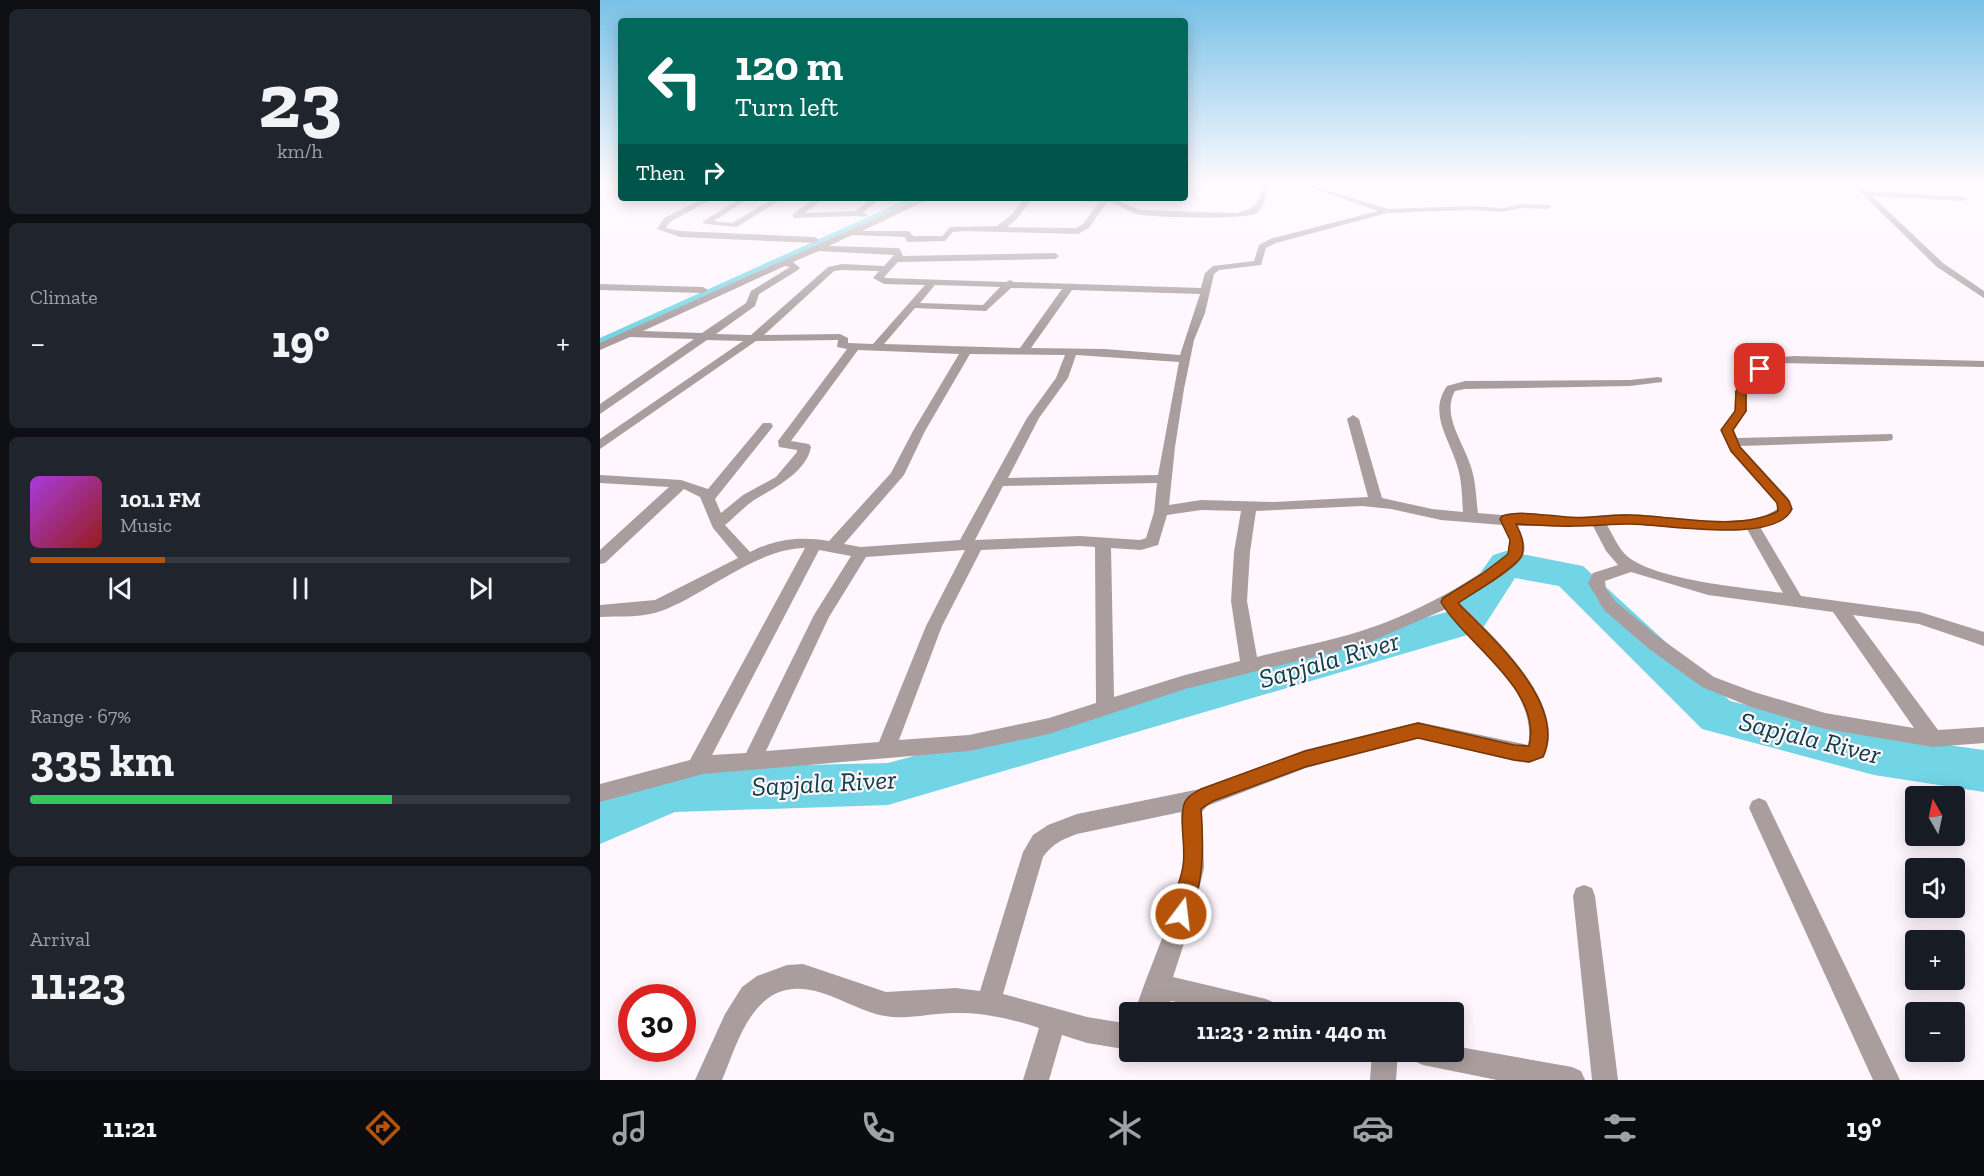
<!DOCTYPE html>
<html lang="en">
<head>
<meta charset="utf-8">
<style>
  :root { --surface:#171b24; --page:#20242c; --text:#f1f3f6; --muted:#9ea1a6; --line:#363941; --accent:#b45309 }
  body { margin:0; font-family:"Zilla Slab",serif; background:var(--page); color:var(--text); height:100vh; display:flex; flex-direction:column; font-size:22px; white-space:nowrap }
  * { box-sizing:border-box; margin:0 }
  p { font-size:20px; color:var(--muted) }
  .icon { flex:none; width:33px; height:33px; fill:none; stroke:currentColor; stroke-width:2; stroke-linecap:round; stroke-linejoin:round }
  .map { position:relative; flex:1; overflow:hidden }
  .side { display:flex; flex-direction:column; gap:9px; padding:9px; background:#0d0f14; width:600px }
  .side>* { flex:none }
  .top-card { position:absolute; left:18px; top:18px; width:570px; height:183px; border-radius:6px; box-shadow:0 3px 15px #0003; background:#00695c; color:#fff; overflow:hidden }
  .needle { width:39px; rotate:351deg }
  .controls { position:absolute; left:1305px; top:786px; display:grid; gap:12px }
  .controls a { display:grid; place-items:center; width:60px; height:60px; border-radius:6px; background:var(--surface); box-shadow:0 3px 15px #0003; font-size:30px }
  .speed { position:absolute; left:18px; top:984px; display:flex; gap:12px; font-size:30px; font-weight:700; text-align:center }
  .speed>* { display:grid; place-content:center; width:78px; height:78px; border-radius:50%; background:var(--surface); box-shadow:0 3px 15px #0003; line-height:1 }
  .speed .limit { border:9px solid #d22; background:#fff; color:#111 }
  .pin { position:absolute; display:grid; place-items:center; width:51px; height:51px; color:#fff; margin:-26px; border-radius:12px; box-shadow:0 3px 9px #0006 }
  .me { position:absolute; width:66px; margin:-33px; rotate:15deg; stroke-linejoin:round; filter:drop-shadow(0 0 4px #0008) }
  .turn { display:flex; align-items:center; gap:21px; height:126px; padding:0 18px; font-size:27px }
  .turn .icon { width:78px; height:78px; stroke-width:2.5 }
  .turn b { display:block; font-size:42px; line-height:51px }
  .then { display:flex; align-items:center; height:57px; padding:0 18px; background:#0003; gap:12px; font-size:22px }
  .big { font-size:45px; font-weight:700; line-height:1.1 }
  .side .card { flex:1; display:flex; flex-direction:column; justify-content:center; gap:9px; min-width:0; padding:0 21px; border-radius:9px; background:var(--page) }
  .side .dial { align-items:center; gap:0 }
  .dial b { font-size:78px; line-height:1 }
  .song { display:flex; align-items:center; gap:18px }
  .cover { width:72px; height:72px; border-radius:9px; background:linear-gradient(135deg,hsl(280 70% 55%),hsl(0 70% 35%)) }
  .played { height:6px; border-radius:3px; background:linear-gradient(90deg,var(--accent) 25%,var(--line) 25%) }
  .keys { display:flex; justify-content:space-around; direction:ltr }
  .heat { display:flex; justify-content:space-between; align-items:center; font-size:33px; direction:ltr }
  .charge { height:9px; border-radius:4px; background:linear-gradient(90deg,#34c759 67%,var(--line) 0) }
  .trip { position:absolute; left:519px; top:1002px; width:345px; height:60px; border-radius:6px; background:var(--surface); box-shadow:0 3px 15px #0003; font-weight:700; line-height:60px; text-align:center }
  .tabs { display:flex; height:96px; justify-content:space-around; align-items:center; background:#090b0e; color:var(--muted) }
  .tabs .icon { width:42px; height:42px }
  .tabs .current { color:var(--accent) }
  .tabs b { font-size:27px; color:var(--text) }
  main { display:flex; flex:1; min-height:0 }
  .map>svg:first-child { display:block }
  .lines { fill:none; stroke-linecap:round; stroke-linejoin:round }
  .canal { fill:#72d5e6; fill-rule:evenodd }
  .river { fill:#72d5e6; fill-rule:evenodd }
  .minor { fill:#aa9d9e; fill-rule:evenodd }
  .route { fill:#b45309; stroke:#753606; stroke-width:1.5 }
  .labels { text-anchor:middle; dominant-baseline:central; stroke-width:4.5; stroke-linejoin:round; paint-order:stroke }
  .near-water-label { font-size:27px; font-style:italic; fill:#114047; stroke:#fff6fe }
</style>
</head>
<body>
<main>
<section class="side">
<div class="card dial"><b>23</b><p>km/h</p></div>
<div class="card"><p>Climate</p>
<div class="heat"><a>−</a><b class="big">19°</b><a>+</a></div>
</div>
<div class="card">
<div class="song"><i class="cover"></i><div><b>101.1 FM</b><p>Music</p></div></div>
<div class="played"></div>
<div class="keys"><svg class="icon" aria-label="previous" viewBox="0 0 24 24"><path d="M18 5L8 12l10 7zM5 5v14"/></svg><svg class="icon" aria-label="pause" viewBox="0 0 24 24"><path d="M8 5v14M16 5v14"/></svg><svg class="icon" aria-label="next" viewBox="0 0 24 24"><path d="M6 5l10 7-10 7zM19 5v14"/></svg></div>
</div>
<div class="card"><p>Range · 67%</p><b class="big">335 km</b><div class="charge"></div></div>
<div class="card"><p>Arrival</p><b class="big">11:23</b></div>
</section>
<div class="map">
<svg width="1384" height="1080" viewBox="0 0 1384 1080">
  <rect width="100%" height="100%" fill="#fff6fe"/>
  <g class="lines">
    <!-- canal -->
    <path class="canal" d="M 310,198 L 323,198 L 0,347 L 0,338 Z"/>
    <!-- river -->
    <path class="river" d="M 906,551 L 983,566 L 1130,701 L 1274,735 L 1384,750 L 1384,792 L 1274,775 L 1102,729 L 959,586 L 915,578 L 881,631 L 288,805 L 75,812 L 0,844 L 0,798 L 72,768 L 288,763 L 854,610 L 893,555 Z"/>
    <!-- minor -->
    <path class="minor" d="M 662,184 L 668,184 C 669,191 664,208 657,213 C 647,220 551,218 537,214 C 526,211 518,203 507,202 L 489,228 L 478,234 L 365,231 L 353,232 L 345,241 L 309,242 L 306,241 L 305,237 L 252,235 L 229,246 L 297,248 L 300,249 L 303,256 L 455,253 L 459,256 L 455,259 L 298,262 L 284,277 L 286,278 L 406,282 L 410,280 L 414,282 L 601,288 L 605,273 L 613,266 L 654,261 L 659,245 L 670,239 L 778,211 L 700,184 L 709,184 L 788,209 L 871,206 L 903,208 L 921,204 L 950,205 L 951,207 L 947,209 L 921,208 L 903,212 L 871,210 L 787,213 L 676,243 L 666,248 L 661,265 L 619,270 L 614,274 L 605,313 L 594,340 L 584,389 L 575,447 L 569,505 L 601,500 L 674,502 L 768,497 L 747,419 L 753,415 L 759,419 L 782,498 L 832,509 L 863,512 C 862,497 862,480 857,465 C 849,438 828,413 847,386 L 865,381 L 1030,380 L 1058,377 L 1062,378 L 1062,382 L 1030,386 L 865,389 L 855,391 C 841,415 864,443 871,467 C 876,482 876,498 878,513 C 911,516 945,518 979,517 C 994,517 1009,514 1024,514 C 1062,514 1150,533 1178,508 L 1176,502 L 1130,451 L 1121,430 L 1135,411 L 1135,391 L 1146,376 L 1166,358 L 1194,356 L 1384,361 L 1384,367 L 1173,363 L 1154,380 L 1147,391 L 1147,411 L 1133,430 L 1137,438 L 1292,434 L 1293,437 L 1292,440 L 1287,441 L 1140,446 L 1188,498 L 1192,509 L 1181,521 L 1160,527 L 1201,596 L 1320,612 L 1384,632 L 1384,646 L 1319,624 L 1253,615 L 1338,730 L 1384,727 L 1384,743 L 1333,747 L 1225,729 L 1151,707 L 1102,687 L 1048,648 L 1004,610 L 988,583 L 993,573 L 1018,565 L 1006,551 L 993,526 L 918,526 C 922,536 928,547 922,558 C 914,572 874,593 859,602 C 893,637 969,703 944,757 L 929,763 L 914,761 L 818,738 L 706,768 L 607,806 L 602,812 L 604,868 L 592,919 L 573,977 L 666,999 L 675,1003 L 678,1012 L 617,1012 L 572,1001 L 568,1003 L 561,1012 L 535,1012 C 550,963 576,915 583,863 C 585,846 581,829 581,812 L 477,834 C 463,839 452,844 443,857 L 403,994 L 487,1017 L 530,1024 L 530,1050 L 487,1043 L 462,1035 L 449,1080 L 423,1080 L 439,1028 C 412,1019 382,1012 354,1013 C 332,1013 307,1020 285,1016 C 250,1010 213,977 177,993 C 146,1007 134,1052 122,1080 L 95,1080 L 125,1014 L 142,987 L 157,976 L 187,965 L 203,964 L 286,992 L 356,988 L 380,991 L 423,852 L 433,835 L 448,825 L 477,814 L 600,789 L 705,750 L 818,722 L 928,745 C 938,694 877,643 846,609 L 765,644 L 585,689 L 449,734 L 369,751 L 103,774 L 0,802 L 0,784 L 90,760 L 205,548 C 159,548 107,593 64,610 C 45,618 20,616 0,617 L 0,605 L 55,600 L 138,558 L 113,528 L 100,497 L 84,489 L 5,563 L 0,564 L 0,550 L 69,487 L 0,483 L 0,475 L 81,480 L 108,489 L 163,423 L 171,423 L 173,426 L 171,429 L 115,499 L 121,513 L 143,495 L 176,477 L 197,452 L 197,450 L 179,447 L 178,441 L 247,349 L 237,347 L 238,340 L 156,341 L 0,449 L 0,439 L 143,341 L 107,340 L 0,414 L 0,404 L 94,339 L 30,337 L 0,350 L 0,343 L 321,198 L 331,198 L 262,231 L 309,231 L 313,236 L 342,236 L 350,227 L 397,226 L 410,216 L 425,198 L 433,198 L 416,220 L 407,227 L 476,228 L 483,224 L 499,202 L 465,200 L 461,198 L 513,198 L 540,210 L 635,213 C 653,210 660,204 662,184 ZM 219,251 L 294,255 L 284,266 L 242,264 L 228,267 L 151,335 L 116,334 L 155,306 L 159,294 L 198,270 L 200,268 L 193,262 ZM 185,266 L 190,267 L 151,291 L 146,303 L 102,333 L 43,331 ZM 242,270 L 279,271 L 273,278 L 284,284 L 325,285 L 273,344 L 248,343 L 248,338 L 240,334 L 164,335 L 234,271 ZM 335,285 L 400,287 L 383,305 L 320,303 ZM 411,288 L 462,289 L 420,348 L 284,344 L 315,308 L 386,311 ZM 472,290 L 600,294 L 580,355 L 505,349 L 431,348 ZM 258,350 L 359,354 L 313,431 L 291,473 L 229,541 C 199,536 176,539 150,552 L 125,525 C 135,517 144,507 154,500 C 174,488 206,473 211,447 L 209,444 L 191,441 ZM 370,354 L 465,355 L 456,378 L 427,418 L 360,540 L 261,547 L 244,544 L 304,475 L 325,431 ZM 476,355 L 579,362 L 558,475 L 408,478 L 439,418 L 468,378 ZM 557,483 L 554,512 L 546,538 L 540,540 L 480,536 L 375,540 L 403,486 ZM 762,506 L 791,509 L 841,520 L 902,525 L 910,540 L 908,554 C 865,586 812,615 761,631 C 727,642 691,648 657,657 L 647,601 L 650,552 L 656,511 ZM 601,510 L 641,511 L 634,552 L 631,601 L 640,661 L 585,675 L 514,697 L 511,548 L 541,550 L 558,545 L 567,515 ZM 1027,524 L 1112,530 L 1147,529 L 1183,593 C 1145,588 1055,580 1027,556 C 1018,548 1013,535 1007,525 ZM 480,546 L 495,547 L 496,703 L 449,718 L 369,735 L 299,740 L 342,626 L 381,550 ZM 219,550 L 251,556 L 214,615 L 146,753 L 112,755 ZM 365,550 L 326,626 L 279,742 L 166,751 L 229,617 L 266,557 ZM 1031,572 L 1108,595 L 1233,612 L 1314,728 L 1225,713 L 1154,692 L 1114,677 L 1060,638 L 1016,602 L 1006,589 L 1005,581 Z
      M 1252,184 L 1260,184 L 1267,191 L 1366,197 L 1367,199 L 1363,201 L 1272,196 L 1343,263 L 1384,291 L 1384,298 L 1337,267 Z
      M 104,198 L 114,198 L 70,222 L 66,228 L 80,231 L 215,237 L 219,240 L 215,243 L 80,237 L 57,229 L 64,218 Z
      M 141,198 L 150,198 L 114,221 L 132,223 L 174,198 L 183,198 L 137,227 L 106,224 L 102,222 Z
      M 215,198 L 224,198 L 205,213 L 255,211 L 273,198 L 282,198 L 263,212 L 268,215 L 264,217 L 255,216 L 193,218 L 193,214 Z
      M 0,284 L 103,287 L 108,290 L 103,293 L 0,290 Z
      M 1159,798 L 1166,801 L 1300,1080 L 1273,1080 L 1149,808 L 1152,801 Z
      M 984,885 L 992,888 L 995,896 L 1018,1080 L 992,1080 L 973,896 L 976,888 Z
      M 854,1046 L 972,1067 L 981,1071 L 985,1080 L 897,1080 L 823,1065 L 814,1061 L 810,1052 L 854,1052 Z
      M 772,1052 L 798,1052 L 796,1080 L 770,1080 Z"/>
  </g>
  <!-- sky -->
  <linearGradient id="sky" x2="0" y2="1"><stop stop-color="#79c1e7"/><stop offset="0.55" stop-color="#fffbff"/><stop offset="1" stop-color="#fffbff" stop-opacity="0"/></linearGradient>
  <rect width="1384" height="335" fill="url(#sky)"/>
  <!-- route -->
  <path class="route" d="M 1160,365 L 1165,369 L 1146,391 L 1146,411 L 1133,430 L 1140,447 L 1189,501 L 1192,509 C 1176,545 1064,524 1030,524 C 1012,524 993,526 975,526 C 956,527 935,525 916,524 C 921,534 925,543 922,555 C 918,567 870,595 858,603 C 891,637 968,704 943,757 L 929,762 L 914,760 L 818,738 L 705,767 L 613,801 L 601,809 C 604,849 604,883 588,921 L 581,925 L 574,921 C 567,905 581,883 583,866 C 586,847 580,828 583,809 C 584,798 592,794 601,789 L 705,751 L 818,723 L 914,745 L 929,746 C 943,689 865,644 841,602 L 843,598 L 882,574 L 908,554 L 910,540 L 900,519 L 902,516 C 921,510 947,516 967,517 C 988,519 1010,514 1031,515 C 1074,516 1139,532 1178,511 L 1177,503 L 1131,451 L 1121,430 L 1135,411 L 1136,391 L 1157,366 Z"/>
  <g class="labels">
    <!-- near-water labels -->
    <g class="near-water-label">
      <text transform="translate(729 660) rotate(-16)">Sapjala River</text>
      <text transform="translate(1210 738) rotate(14)">Sapjala River</text>
      <text transform="translate(224 783) rotate(-3)">Sapjala River</text>
    </g>
  </g>
</svg>
<div class="controls">
<a><svg class="needle" viewBox="-14 -14 28 28"><path d="M0-13l5 13h-10z" fill="#e53935"/><path d="M0 13l5-13h-10z" fill="#9ea1a6"/></svg></a>
<a><svg class="icon" aria-label="sound" viewBox="0 0 24 24"><path d="M4 9h4l5-4v14l-5-4H4zM17 9q2 3 0 6"/></svg></a>
<a>+</a>
<a>−</a>
</div>
<div class="speed"><div class="limit">30</div></div>
<div class="pin" style="left:1160px;top:369px;background:#d93025"><svg class="icon" aria-label="arrive" viewBox="0 0 24 24"><path d="M6 21V4h12l-3 4 3 4H6"/></svg></div>
<svg class="me" style="left:581px;top:914px" viewBox="-20 -20 40 40"><circle r="17" fill="#b45309" stroke="#fff" stroke-width="3"/><path d="M0-11L8 9 0 5-8 9z" fill="#fff"/></svg>
<div class="trip">11:23 · 2 min · 440 m</div>
<div class="top-card">
<div class="turn"><svg class="icon" aria-label="left" viewBox="0 0 24 24"><path d="M17 20v-9H6M10 6l-5 5 5 5"/></svg><div><b>120 m</b>Turn left</div></div>
<div class="then">Then<svg class="icon" aria-label="right" viewBox="0 0 24 24"><path d="M7 20v-9h11M14 6l5 5-5 5"/></svg></div>
</div>
</div>
</main>
<nav class="tabs">
<b>11:21</b>
<svg class="icon current" aria-label="directions" viewBox="0 0 24 24"><path d="M12 3l9 9-9 9-9-9zM9 14v-3h6M13 9l2 2-2 2"/></svg>
<svg class="icon" aria-label="music" viewBox="0 0 24 24"><path d="M9 18V5l10-2v13"/><circle cx="6" cy="18" r="3"/><circle cx="16" cy="16" r="3"/></svg>
<svg class="icon" aria-label="phone" viewBox="0 0 24 24"><path d="M5 4h4l2 5-3 2q2 4 5 5l2-3 5 2v4C11 20 4 13 5 4z"/></svg>
<svg class="icon" aria-label="climate" viewBox="0 0 24 24"><path d="M12 3v18M4 7l16 10M4 17L20 7"/></svg>
<svg class="icon" aria-label="car" viewBox="0 0 24 24"><path d="M5 17H2v-5l4-1 3-4h7l3 4 3 1v5h-3M9 17h6M6 11h13"/><circle cx="7" cy="17" r="2"/><circle cx="17" cy="17" r="2"/></svg>
<svg class="icon" aria-label="filters" viewBox="0 0 24 24"><path d="M4 7h16M4 17h16"/><circle cx="9" cy="7" r="2"/><circle cx="15" cy="17" r="2"/></svg>
<b>19°</b>
</nav>
</body>
</html>
